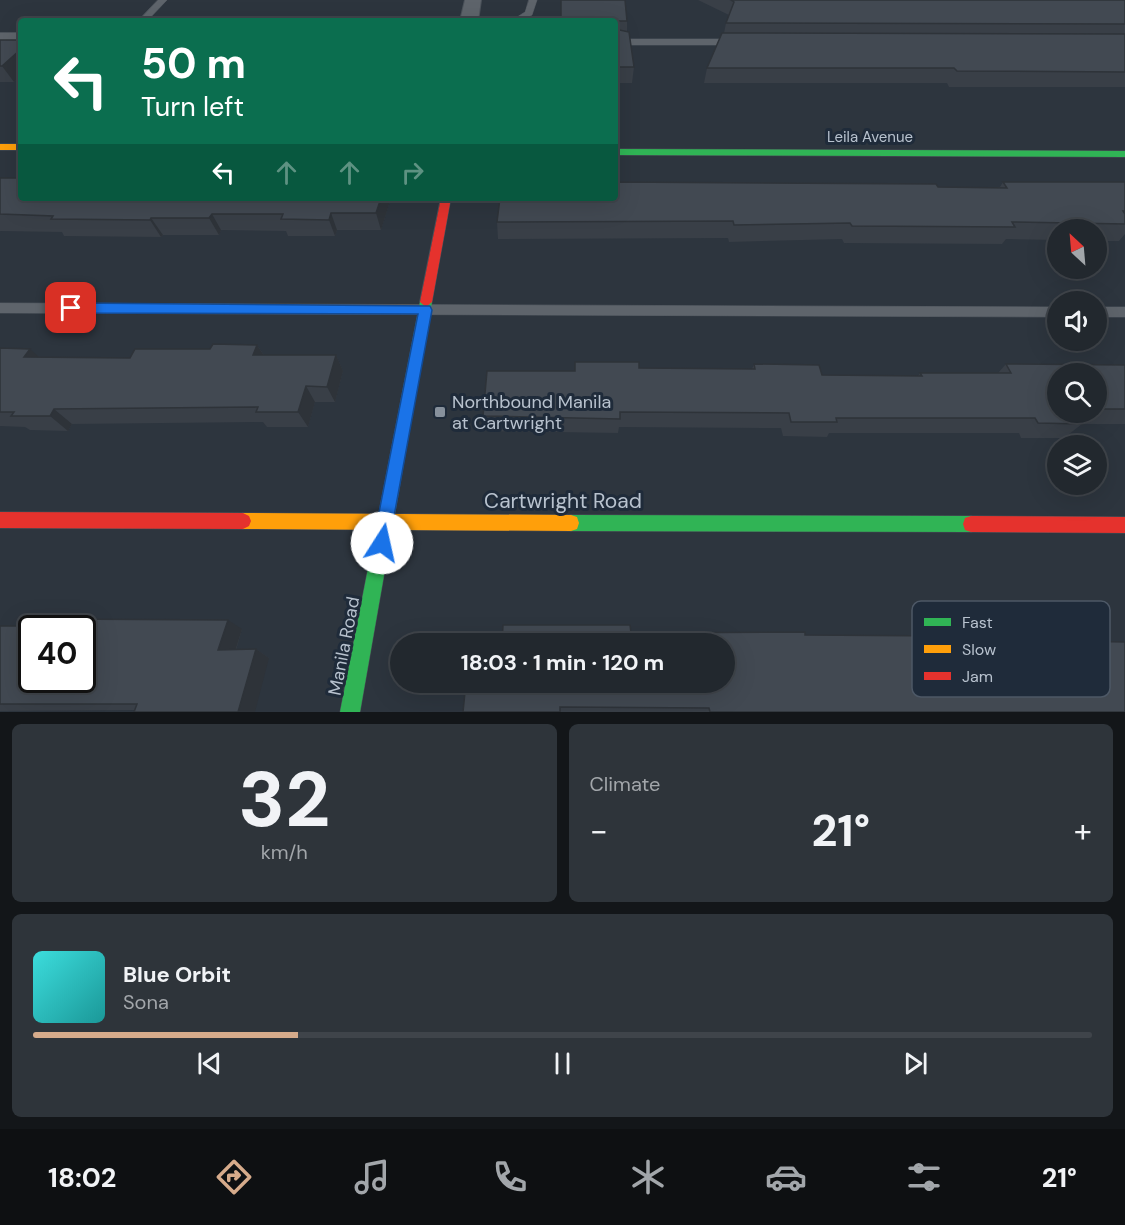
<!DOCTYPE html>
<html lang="en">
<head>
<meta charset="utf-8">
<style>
  :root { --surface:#22282e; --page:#2e343a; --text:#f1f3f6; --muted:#a2a6aa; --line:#3f444a; --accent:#d6ab8b }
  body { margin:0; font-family:"DM Sans",sans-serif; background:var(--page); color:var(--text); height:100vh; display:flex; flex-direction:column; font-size:22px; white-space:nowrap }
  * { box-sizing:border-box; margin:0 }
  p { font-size:20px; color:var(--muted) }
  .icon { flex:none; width:33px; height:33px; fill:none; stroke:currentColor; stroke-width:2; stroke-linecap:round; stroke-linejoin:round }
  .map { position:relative; height:712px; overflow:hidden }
  .details { display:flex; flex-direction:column; gap:12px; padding:12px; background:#131619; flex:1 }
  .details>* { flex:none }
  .banner { position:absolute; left:18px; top:18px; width:600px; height:183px; border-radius:6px; box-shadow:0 6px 24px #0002,0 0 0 2px var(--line); background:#0b6e4f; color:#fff; overflow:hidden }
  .needle { width:39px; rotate:334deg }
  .fabs { position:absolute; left:1047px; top:219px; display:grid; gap:12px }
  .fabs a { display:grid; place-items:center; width:60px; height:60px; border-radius:50%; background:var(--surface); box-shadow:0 6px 24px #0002,0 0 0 2px var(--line); font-size:30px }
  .speed { position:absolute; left:18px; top:615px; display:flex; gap:12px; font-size:30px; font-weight:700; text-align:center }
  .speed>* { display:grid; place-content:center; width:78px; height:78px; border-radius:50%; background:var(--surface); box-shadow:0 6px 24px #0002,0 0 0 2px var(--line); line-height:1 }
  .speed .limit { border:3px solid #111; border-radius:9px; background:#fff; color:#111 }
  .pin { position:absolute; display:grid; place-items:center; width:51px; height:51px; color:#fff; margin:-26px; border-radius:12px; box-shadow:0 3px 9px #0006 }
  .me { position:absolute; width:66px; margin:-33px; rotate:10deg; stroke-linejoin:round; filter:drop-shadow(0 0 4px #0008) }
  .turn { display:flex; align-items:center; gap:21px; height:126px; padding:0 24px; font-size:27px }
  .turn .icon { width:78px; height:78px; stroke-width:2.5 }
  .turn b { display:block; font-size:42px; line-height:51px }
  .lanes { display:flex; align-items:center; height:57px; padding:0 24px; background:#0003; justify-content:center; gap:30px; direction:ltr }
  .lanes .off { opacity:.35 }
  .big { font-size:45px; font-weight:700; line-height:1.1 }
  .details .tile { flex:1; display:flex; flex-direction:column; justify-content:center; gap:9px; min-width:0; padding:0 21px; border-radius:9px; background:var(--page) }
  .details .dial { align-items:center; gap:0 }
  .dial b { font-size:78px; line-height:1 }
  .song { display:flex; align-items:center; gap:18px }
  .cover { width:72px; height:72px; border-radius:9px; background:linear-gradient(135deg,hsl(180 70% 55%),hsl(180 70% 35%)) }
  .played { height:6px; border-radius:3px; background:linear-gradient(90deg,var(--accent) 25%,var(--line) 25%) }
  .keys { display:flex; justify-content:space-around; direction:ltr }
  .heat { display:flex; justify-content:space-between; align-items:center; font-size:33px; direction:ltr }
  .details .tiles { flex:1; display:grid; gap:12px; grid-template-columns:1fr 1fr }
  .tile:last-child { grid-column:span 2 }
  .trip { position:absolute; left:390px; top:633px; width:345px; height:60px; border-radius:30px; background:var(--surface); box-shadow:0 6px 24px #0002,0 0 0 2px var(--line); font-weight:700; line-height:60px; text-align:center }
  .tab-bar { display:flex; height:96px; justify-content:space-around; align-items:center; background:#0e1012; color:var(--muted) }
  .tab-bar .icon { width:42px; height:42px }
  .tab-bar .active { color:var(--accent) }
  .tab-bar b { font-size:27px; color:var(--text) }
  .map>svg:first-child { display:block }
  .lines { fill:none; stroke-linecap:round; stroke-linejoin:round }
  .lane-casing { stroke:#4b525a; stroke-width:1 }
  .street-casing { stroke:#4b525a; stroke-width:2 }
  .fast-casing { stroke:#4b525a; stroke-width:1 }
  .slow-casing { stroke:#4b525a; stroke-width:1 }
  .jam-casing { stroke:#4b525a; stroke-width:1 }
  .lane { fill:#5e646b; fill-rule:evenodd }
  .street { fill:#5e646b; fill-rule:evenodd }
  .fast { fill:#30b455; fill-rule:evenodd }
  .slow { fill:#ff9f0a; fill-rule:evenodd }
  .jam { fill:#e5322d; fill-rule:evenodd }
  .wall { fill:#393f47; fill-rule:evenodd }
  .shaded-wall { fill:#2e3339 }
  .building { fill:#424952; stroke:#2e3339; stroke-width:1.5; fill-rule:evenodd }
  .route { fill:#1a73e8; stroke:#114b97; stroke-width:1.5 }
  .poi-dot { fill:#87919c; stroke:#1f2b3a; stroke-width:2 }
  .labels { text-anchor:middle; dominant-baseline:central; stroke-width:6; stroke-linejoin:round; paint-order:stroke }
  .far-street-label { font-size:15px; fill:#b8c2ce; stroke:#1f2b3a }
  .poi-label { font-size:18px; fill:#b8c2ce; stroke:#1f2b3a; text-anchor:start }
  .street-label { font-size:18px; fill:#b8c2ce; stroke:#1f2b3a }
  .near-street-label { font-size:21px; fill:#b8c2ce; stroke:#1f2b3a }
  .key { fill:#1f2b3a; stroke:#4d5866; stroke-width:1.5 }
  .key-label { font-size:16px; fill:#b8c2ce }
</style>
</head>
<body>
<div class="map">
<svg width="1125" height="712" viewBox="0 0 1125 712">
  <rect width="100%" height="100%" fill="#2d353e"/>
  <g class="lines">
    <!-- lane casing -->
    <g class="lane-casing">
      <path id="lane" d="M 158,0 L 167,0 L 147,21 L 138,21 Z
        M 529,0 L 537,0 L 532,15 L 521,21 L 511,21 L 525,12 Z
        M 615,39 L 738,39 L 743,42 L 738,45 L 615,45 Z
        M 0,303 L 1058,307 L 1058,317 L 0,313 Z
        M 1096,307 L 1125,307 L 1125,317 L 1096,317 Z"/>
    </g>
    <!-- street casing -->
    <g class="street-casing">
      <path id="street" d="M 465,0 L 481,0 L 478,21 L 460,21 Z
        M 0,33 L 21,33 L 21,43 L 0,43 Z"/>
    </g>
    <!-- fast casing -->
    <g class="fast-casing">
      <path id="fast" d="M 615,149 L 1125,151 L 1125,157 L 615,155 Z
        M 426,297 L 432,302 L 360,712 L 340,712 L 420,302 Z
        M 571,515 L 971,516 L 977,518 L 979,524 L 977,530 L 971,532 L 571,531 L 565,529 L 563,523 L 565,517 Z"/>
    </g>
    <!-- slow casing -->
    <g class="slow-casing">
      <path id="slow" d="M 0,144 L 21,144 L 21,150 L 0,150 Z
        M 243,513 L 571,515 L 577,517 L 579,523 L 577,529 L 571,531 L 243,529 L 237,526 L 235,521 L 237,516 Z"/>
    </g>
    <!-- jam casing -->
    <g class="jam-casing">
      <path id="jam" d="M 441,198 L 451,198 L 432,302 L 426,307 L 420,302 Z
        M 0,512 L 243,513 L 249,516 L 251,521 L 249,526 L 243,529 L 0,528 Z
        M 971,516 L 1125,517 L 1125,533 L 971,532 L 965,530 L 963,524 L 965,518 Z"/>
    </g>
    <!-- lane -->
    <use href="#lane" class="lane"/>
    <!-- street -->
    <use href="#street" class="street"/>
    <!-- fast -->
    <use href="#fast" class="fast"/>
    <!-- slow -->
    <use href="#slow" class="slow"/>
    <!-- jam -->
    <use href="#jam" class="jam"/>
  </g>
  <!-- wall -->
  <path class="wall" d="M 698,0 L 1125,0 L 1125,87 L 949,87 L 947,83 L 704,83 L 707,68 L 724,33 L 726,23 L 729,15 Z
    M 615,21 L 627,21 L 627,31 L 634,67 L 632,83 L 615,83 Z
    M 0,40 L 21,40 L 21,75 L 14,82 L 0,82 Z
    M 0,178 L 391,198 L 381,230 L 337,230 L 335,236 L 288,236 L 286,231 L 221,230 L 219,235 L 163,235 L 161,237 L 64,236 L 62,232 L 0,231 Z
    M 1003,182 L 1125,182 L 1125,234 L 1119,241 L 1096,241 L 1096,230 L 1058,230 L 1058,240 L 1006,239 L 1002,244 L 844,243 L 842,239 L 729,242 L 728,238 L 498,239 L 497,222 L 938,187 L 1000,187 Z
    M 257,345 L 264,355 L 336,355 L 343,371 L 335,402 L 315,402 L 308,427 L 267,427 L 263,422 L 72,424 L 68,431 L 30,430 L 25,427 L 0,426 L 0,348 L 40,357 L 130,358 Z
    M 754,364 L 822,375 L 918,376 L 920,373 L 998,373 L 1006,364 L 1125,365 L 1125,424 L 1082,424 L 1064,438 L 1021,438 L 1019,433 L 829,433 L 827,437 L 783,436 L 781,428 L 619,427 L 618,433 L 485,431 L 483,416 L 639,368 L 752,369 ZM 1096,374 L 1096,412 L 1058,412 Z
    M 0,626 L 242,629 L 236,650 L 256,649 L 269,658 L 135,710 L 0,711 Z
    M 631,633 L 805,635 L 1071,641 L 1125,712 L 463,712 Z"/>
  <!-- shaded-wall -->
  <path class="shaded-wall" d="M 21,49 L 21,75 L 14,82 L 2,66 Z
    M 381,198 L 391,198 L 381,230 L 376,213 Z
    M 331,213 L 337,230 L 335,236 L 329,220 Z
    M 212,214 L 221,230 L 219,235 L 209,218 Z
    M 151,218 L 163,235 L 161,237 L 150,220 Z
    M 257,345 L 267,360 L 253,355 Z
    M 30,349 L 47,364 L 24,357 Z
    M 336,355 L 343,371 L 335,402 L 327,387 Z
    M 306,386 L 315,402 L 308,427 L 298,412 Z
    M 54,409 L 72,424 L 68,431 L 50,416 Z
    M 228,620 L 242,629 L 233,658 L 218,650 Z
    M 256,649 L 269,658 L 255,712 L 238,712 Z"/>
  <!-- building -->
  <path class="building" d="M 561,0 L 625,0 L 627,21 L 561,21 Z
    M 731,0 L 1125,0 L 1125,24 L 726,23 L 734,2 Z
    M 203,19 L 281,19 L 281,21 L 201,21 Z
    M 615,29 L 629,32 L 634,67 L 615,67 Z
    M 722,33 L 1125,34 L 1125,72 L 957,71 L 954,68 L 707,68 Z
    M 0,40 L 21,40 L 21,49 L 2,66 L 0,66 Z
    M 0,178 L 21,178 L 21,198 L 381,198 L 376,213 L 331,213 L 329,220 L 281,219 L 283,214 L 212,214 L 209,218 L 151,218 L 150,220 L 51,219 L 53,216 L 0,214 Z
    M 615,182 L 936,184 L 938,187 L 1007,188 L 1003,182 L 1125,182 L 1125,211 L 1123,211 L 1125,214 L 1125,224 L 1012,222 L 1015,227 L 852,226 L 850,223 L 734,225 L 733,221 L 497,222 L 500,198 L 615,198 Z
    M 213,344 L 257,345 L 253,355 L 336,355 L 327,387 L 306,386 L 298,412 L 256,412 L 258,407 L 54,409 L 50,416 L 11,416 L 14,412 L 0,412 L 0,348 L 30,349 L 24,357 L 130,358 L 135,349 L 210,349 Z
    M 575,362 L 639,362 L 639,368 L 755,369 L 754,364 L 819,365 L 822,375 L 922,376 L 920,373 L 1011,373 L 1006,364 L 1125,365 L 1125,409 L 1096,409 L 1096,374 L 1058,374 L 1058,412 L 1076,412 L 1082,424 L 1038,423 L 1035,418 L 836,418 L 837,422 L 791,422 L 789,413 L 620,412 L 620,419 L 483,416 L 487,371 L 575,371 Z
    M 53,619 L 228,620 L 218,650 L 256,649 L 238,712 L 134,712 L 137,704 L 0,704 L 0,626 L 50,626 ZM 32,628 L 82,628 L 82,680 L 32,680 Z
    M 503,625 L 630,625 L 631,633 L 805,632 L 805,635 L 1069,637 L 1071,641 L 1125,642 L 1125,712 L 710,712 L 709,708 L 560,707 L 560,712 L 463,712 L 466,682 L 724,682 L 724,644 L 502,644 Z"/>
  <!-- route -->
  <path class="route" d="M 71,303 L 430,306 L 432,310 L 388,549 L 382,551 L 376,549 L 373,543 L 418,314 L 71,313 L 65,308 Z"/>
  <!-- markers -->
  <rect class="poi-dot" x="434" y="406" width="12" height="12" rx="3"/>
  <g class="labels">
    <!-- far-street labels -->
    <g class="far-street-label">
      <text x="870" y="137">Leila Avenue</text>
    </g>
    <!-- poi labels -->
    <g class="poi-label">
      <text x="452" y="402">Northbound Manila<tspan x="452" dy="21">at Cartwright</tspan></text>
    </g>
    <!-- street labels -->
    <g class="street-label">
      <text transform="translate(344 646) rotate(-79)">Manila Road</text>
    </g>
    <!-- near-street labels -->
    <g class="near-street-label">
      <text x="563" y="501">Cartwright Road</text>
    </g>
  </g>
  <!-- legend -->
  <rect x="912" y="601" width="198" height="96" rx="9" class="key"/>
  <rect x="924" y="618" width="27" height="8" fill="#30b455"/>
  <rect x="924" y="645" width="27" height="8" fill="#ff9f0a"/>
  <rect x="924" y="672" width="27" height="8" fill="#e5322d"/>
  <g class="key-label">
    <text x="962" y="628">Fast</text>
    <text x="962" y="655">Slow</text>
    <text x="962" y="682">Jam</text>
  </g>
</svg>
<div class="fabs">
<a><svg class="needle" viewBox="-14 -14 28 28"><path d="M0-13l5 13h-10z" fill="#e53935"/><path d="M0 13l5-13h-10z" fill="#a2a6aa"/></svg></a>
<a><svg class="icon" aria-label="sound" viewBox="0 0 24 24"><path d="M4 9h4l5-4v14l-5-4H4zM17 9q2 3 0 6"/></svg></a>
<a><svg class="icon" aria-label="search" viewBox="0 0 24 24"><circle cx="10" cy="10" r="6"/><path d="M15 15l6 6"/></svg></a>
<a><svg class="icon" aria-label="layers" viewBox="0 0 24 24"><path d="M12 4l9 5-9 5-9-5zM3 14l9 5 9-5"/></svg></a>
</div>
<div class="speed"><div class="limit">40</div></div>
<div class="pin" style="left:71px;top:308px;background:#d93025"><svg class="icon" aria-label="arrive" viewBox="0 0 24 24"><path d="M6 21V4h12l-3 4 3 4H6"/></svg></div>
<svg class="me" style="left:382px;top:543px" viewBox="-20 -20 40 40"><circle r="19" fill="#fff"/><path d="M0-13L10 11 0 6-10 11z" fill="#1a73e8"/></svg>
<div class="trip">18:03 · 1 min · 120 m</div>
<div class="banner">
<div class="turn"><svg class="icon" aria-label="left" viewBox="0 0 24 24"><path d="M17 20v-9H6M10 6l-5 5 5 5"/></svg><div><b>50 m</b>Turn left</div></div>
<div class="lanes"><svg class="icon" aria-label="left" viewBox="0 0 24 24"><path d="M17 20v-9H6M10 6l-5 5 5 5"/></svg><svg class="icon off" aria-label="ahead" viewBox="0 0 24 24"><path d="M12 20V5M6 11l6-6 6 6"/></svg><svg class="icon off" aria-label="ahead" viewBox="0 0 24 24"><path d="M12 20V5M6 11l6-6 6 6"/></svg><svg class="icon off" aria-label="right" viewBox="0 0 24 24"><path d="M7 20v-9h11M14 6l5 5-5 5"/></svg></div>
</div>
</div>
<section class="details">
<div class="tiles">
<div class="tile dial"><b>32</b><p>km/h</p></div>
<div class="tile"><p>Climate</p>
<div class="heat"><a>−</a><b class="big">21°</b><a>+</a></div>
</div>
<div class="tile">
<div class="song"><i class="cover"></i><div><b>Blue Orbit</b><p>Sona</p></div></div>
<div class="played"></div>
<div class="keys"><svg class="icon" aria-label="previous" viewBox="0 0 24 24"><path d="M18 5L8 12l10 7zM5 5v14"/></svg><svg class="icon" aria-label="pause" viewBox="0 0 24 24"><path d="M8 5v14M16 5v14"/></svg><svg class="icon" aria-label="next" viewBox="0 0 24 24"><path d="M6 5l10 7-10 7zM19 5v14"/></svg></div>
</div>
</div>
</section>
<nav class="tab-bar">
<b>18:02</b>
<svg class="icon active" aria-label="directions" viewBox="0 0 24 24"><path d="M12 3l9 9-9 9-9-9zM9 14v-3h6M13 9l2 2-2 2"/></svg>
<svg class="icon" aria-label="music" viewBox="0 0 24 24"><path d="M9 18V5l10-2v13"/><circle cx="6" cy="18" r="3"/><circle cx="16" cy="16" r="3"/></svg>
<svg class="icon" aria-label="phone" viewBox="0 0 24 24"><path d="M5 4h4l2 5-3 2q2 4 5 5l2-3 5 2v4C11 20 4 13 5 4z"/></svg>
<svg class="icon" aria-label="climate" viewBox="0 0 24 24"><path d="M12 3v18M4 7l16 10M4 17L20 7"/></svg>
<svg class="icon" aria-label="car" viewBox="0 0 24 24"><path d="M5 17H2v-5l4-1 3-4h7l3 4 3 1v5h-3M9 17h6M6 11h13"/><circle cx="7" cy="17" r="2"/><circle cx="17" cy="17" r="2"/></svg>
<svg class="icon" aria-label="filters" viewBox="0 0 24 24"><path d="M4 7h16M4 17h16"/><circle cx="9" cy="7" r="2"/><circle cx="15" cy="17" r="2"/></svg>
<b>21°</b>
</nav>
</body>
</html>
